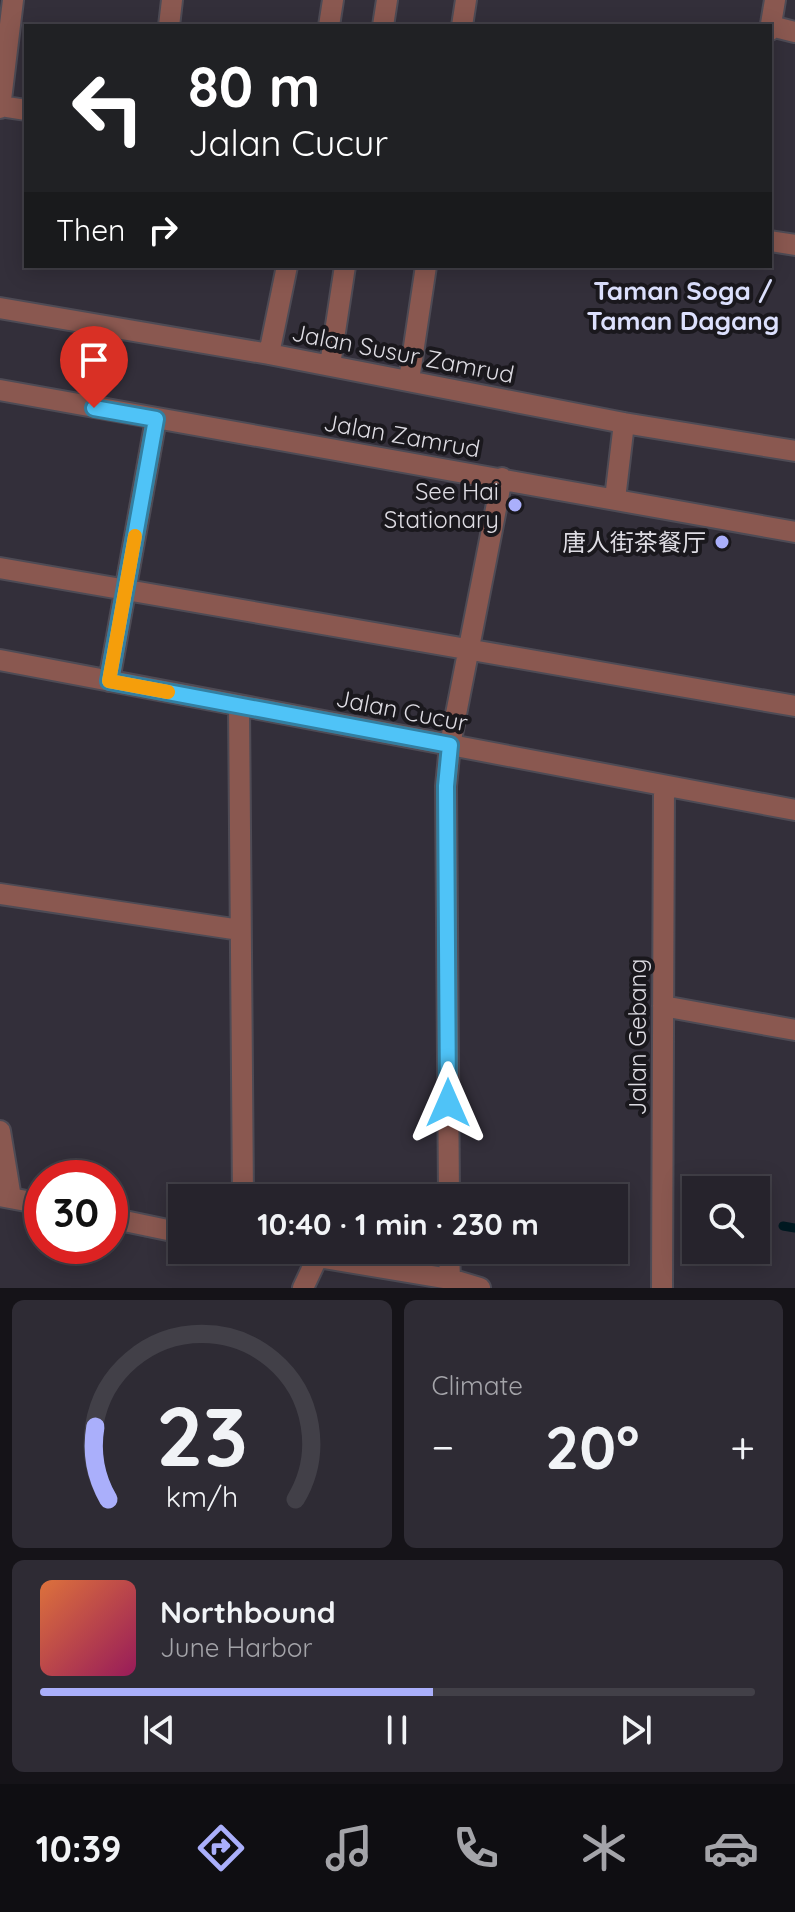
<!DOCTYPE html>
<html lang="en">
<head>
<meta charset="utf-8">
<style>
  :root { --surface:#26232c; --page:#2e2b34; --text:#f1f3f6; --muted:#a4a4a9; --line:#424048; --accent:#aaaffb }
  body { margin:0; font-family:Quicksand,"Noto Sans SC",sans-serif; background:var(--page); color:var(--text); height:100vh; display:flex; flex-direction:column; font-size:30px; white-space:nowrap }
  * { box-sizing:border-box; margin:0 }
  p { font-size:26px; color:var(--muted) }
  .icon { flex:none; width:44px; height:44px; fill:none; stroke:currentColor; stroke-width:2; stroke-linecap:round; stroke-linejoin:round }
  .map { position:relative; height:1288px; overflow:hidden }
  .drawer { display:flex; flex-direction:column; gap:12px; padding:12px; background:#151318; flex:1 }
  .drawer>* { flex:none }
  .hud { position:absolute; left:24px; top:24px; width:748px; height:244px; border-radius:0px; box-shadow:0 4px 20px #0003,0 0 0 2px var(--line); background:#202124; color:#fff; overflow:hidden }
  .buttons { position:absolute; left:682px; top:1176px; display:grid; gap:16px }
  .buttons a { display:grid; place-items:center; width:88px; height:88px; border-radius:0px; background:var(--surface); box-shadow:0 4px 20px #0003,0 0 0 2px var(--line); font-size:40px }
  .speed { position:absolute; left:24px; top:1160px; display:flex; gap:16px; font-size:40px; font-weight:700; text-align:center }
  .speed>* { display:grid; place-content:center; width:104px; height:104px; border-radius:50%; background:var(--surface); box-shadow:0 4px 20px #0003,0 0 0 2px var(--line); line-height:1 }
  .speed .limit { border:12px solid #d22; background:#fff; color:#111 }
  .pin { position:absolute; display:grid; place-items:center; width:68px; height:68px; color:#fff; margin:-82px -34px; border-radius:50% 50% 50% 0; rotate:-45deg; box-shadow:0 0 8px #0007 }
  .pin .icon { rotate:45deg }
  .me { position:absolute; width:88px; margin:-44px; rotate:0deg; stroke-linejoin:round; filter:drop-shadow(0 0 6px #0008) }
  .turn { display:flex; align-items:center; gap:28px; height:168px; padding:0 32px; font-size:36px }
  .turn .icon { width:104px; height:104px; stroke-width:2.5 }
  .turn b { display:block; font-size:56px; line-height:68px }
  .then { display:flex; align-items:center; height:76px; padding:0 32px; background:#0003; gap:16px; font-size:30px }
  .big { font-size:60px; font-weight:800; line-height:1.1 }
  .drawer .card { flex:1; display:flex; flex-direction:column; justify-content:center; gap:12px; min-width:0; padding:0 28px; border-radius:12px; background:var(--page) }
  .drawer .dial { align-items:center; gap:0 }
  .dial svg { height:208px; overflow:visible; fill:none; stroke:var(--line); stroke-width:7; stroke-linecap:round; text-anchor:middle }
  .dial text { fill:var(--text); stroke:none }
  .song { display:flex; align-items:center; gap:24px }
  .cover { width:96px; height:96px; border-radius:12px; background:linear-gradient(135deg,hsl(20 70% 55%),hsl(330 70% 35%)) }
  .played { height:8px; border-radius:4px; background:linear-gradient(90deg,var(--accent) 55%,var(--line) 55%) }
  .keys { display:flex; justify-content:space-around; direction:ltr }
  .heat { display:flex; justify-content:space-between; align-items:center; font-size:44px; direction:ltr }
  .drawer .tiles { flex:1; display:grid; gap:12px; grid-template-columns:1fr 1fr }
  .card:last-child { grid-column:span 2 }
  .trip { position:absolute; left:168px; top:1184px; width:460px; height:80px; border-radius:0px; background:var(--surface); box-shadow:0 4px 20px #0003,0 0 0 2px var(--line); font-weight:800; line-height:80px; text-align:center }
  .menu { display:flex; height:128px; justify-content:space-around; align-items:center; background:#0f0e12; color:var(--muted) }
  .menu .icon { width:56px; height:56px }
  .menu .active { color:var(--accent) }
  .menu b { font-size:36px; color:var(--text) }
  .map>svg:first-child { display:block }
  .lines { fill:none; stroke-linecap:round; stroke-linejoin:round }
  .stream { stroke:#001921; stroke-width:9 }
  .minor-casing { stroke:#4e4b55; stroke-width:24 }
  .minor { stroke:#8a5850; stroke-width:20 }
  .route-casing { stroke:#337fa1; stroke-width:20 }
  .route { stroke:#4fc3f7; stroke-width:14 }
  .slow { stroke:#f59e0b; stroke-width:14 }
  .poi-dot { fill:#aaaffb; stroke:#1a181d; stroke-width:3 }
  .labels { text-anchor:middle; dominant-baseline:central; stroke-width:8; stroke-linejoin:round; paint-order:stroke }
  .street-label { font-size:24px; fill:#dedce3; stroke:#1a181d }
  .poi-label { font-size:24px; fill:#dedce3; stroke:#1a181d; text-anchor:end }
  .neighbourhood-label { font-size:26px; font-weight:bold; fill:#dce0fd; stroke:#1a181d }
</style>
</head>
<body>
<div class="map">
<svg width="795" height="1288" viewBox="0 0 795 1288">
  <rect width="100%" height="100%" fill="#332f3a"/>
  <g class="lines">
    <!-- stream -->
    <path class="stream" d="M 783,1226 L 795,1228"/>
    <!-- minor casing -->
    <g class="minor-casing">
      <path id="minor" d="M 169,26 L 172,0
        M 329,26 L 333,0
        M 383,26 L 387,0
        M 462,26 L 466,0
        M 771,26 L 795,32
        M 770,30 L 775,0
        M 0,106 L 26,110
        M 0,108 L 13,0
        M 770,241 L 795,245
        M 0,308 L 269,354 L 624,423 L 795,451
        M 269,354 L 287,266
        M 330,365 L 345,266
        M 409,380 L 426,266
        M 0,390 L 795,532
        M 615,499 L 624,423
        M 0,568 L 795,706
        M 0,660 L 795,810
        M 109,681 L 156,419
        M 239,706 L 243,1198
        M 0,894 L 240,930
        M 663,1006 L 795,1030
        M 0,1131 L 11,1198
        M 0,1196 L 42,1204
        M 449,1198 L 446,786 L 450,745 L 502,478
        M 110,1218 L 182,1233
        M 276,1250 L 450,1279 L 480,1288
        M 449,1250 L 450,1279
        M 303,1288 L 318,1256
        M 662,1288 L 664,786"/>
    </g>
    <!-- minor -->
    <use href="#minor" class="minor"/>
  </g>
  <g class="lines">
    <!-- route casing -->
    <g class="route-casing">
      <path id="route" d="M 94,408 L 156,419 L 109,681 L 450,745 L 446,786 L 448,1103"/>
    </g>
    <!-- route -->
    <use href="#route" class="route"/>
    <!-- slow -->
    <path class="slow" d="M 135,536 L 109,681 L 168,692"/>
  </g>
  <!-- markers -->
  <g class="poi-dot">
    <circle cx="515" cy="505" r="8"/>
    <circle cx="722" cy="542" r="8"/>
  </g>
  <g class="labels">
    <!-- street labels -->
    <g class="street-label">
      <text transform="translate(403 353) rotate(11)">Jalan Susur Zamrud</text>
      <text transform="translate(402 435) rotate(10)">Jalan Zamrud</text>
      <text transform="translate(402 710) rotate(11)">Jalan Cucur</text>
      <text transform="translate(637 1037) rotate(-90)">Jalan Gebang</text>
    </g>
    <!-- poi labels -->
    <g class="poi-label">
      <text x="499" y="491">See Hai<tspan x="499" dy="28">Stationary</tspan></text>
      <text x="706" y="542">唐人街茶餐厅</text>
    </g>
    <!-- neighbourhood labels -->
    <g class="neighbourhood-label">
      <text x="683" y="290">Taman Soga /<tspan x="683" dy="30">Taman Dagang</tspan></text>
    </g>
  </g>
</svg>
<div class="buttons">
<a><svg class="icon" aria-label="search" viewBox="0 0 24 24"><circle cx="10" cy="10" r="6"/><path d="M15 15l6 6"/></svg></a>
</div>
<div class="speed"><div class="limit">30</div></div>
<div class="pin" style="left:94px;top:408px;background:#d93025"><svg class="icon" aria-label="arrive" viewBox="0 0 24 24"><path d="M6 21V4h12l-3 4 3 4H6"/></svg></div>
<svg class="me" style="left:448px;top:1103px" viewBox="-20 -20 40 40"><path d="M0-17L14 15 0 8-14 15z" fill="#4fc3f7" stroke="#fff" stroke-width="4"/></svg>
<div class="trip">10:40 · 1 min · 230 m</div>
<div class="hud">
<div class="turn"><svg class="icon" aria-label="left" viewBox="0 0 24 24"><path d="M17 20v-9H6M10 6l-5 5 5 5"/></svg><div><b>80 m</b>Jalan Cucur</div></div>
<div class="then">Then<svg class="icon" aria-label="right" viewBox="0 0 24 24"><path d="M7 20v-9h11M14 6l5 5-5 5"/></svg></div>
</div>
</div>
<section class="drawer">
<div class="tiles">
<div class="card dial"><svg viewBox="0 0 100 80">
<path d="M14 69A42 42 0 1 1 86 69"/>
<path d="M14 69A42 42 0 0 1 9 41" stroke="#aaaffb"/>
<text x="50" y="56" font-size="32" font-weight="700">23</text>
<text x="50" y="72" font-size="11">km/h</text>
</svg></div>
<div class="card"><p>Climate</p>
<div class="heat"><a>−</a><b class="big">20°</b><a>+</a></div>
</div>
<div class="card">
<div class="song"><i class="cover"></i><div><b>Northbound</b><p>June Harbor</p></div></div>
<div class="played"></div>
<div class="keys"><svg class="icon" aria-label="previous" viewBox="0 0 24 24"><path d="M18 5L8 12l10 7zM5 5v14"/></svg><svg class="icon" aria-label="pause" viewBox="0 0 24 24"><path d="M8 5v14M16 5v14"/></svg><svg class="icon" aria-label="next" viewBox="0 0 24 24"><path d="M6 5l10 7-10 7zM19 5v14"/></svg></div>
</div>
</div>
</section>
<nav class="menu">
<b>10:39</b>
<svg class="icon active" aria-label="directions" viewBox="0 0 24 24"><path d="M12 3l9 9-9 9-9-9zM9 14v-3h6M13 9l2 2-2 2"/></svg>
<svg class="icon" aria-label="music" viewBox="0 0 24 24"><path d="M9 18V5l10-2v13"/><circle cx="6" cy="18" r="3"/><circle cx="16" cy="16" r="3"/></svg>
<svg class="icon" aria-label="phone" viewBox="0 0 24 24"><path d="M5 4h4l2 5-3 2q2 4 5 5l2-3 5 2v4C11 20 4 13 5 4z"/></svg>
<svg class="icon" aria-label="climate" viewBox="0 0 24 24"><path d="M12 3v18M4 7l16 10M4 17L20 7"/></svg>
<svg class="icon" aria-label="car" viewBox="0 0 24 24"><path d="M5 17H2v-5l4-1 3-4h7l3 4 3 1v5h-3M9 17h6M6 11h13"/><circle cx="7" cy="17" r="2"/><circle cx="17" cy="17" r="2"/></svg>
</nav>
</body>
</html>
